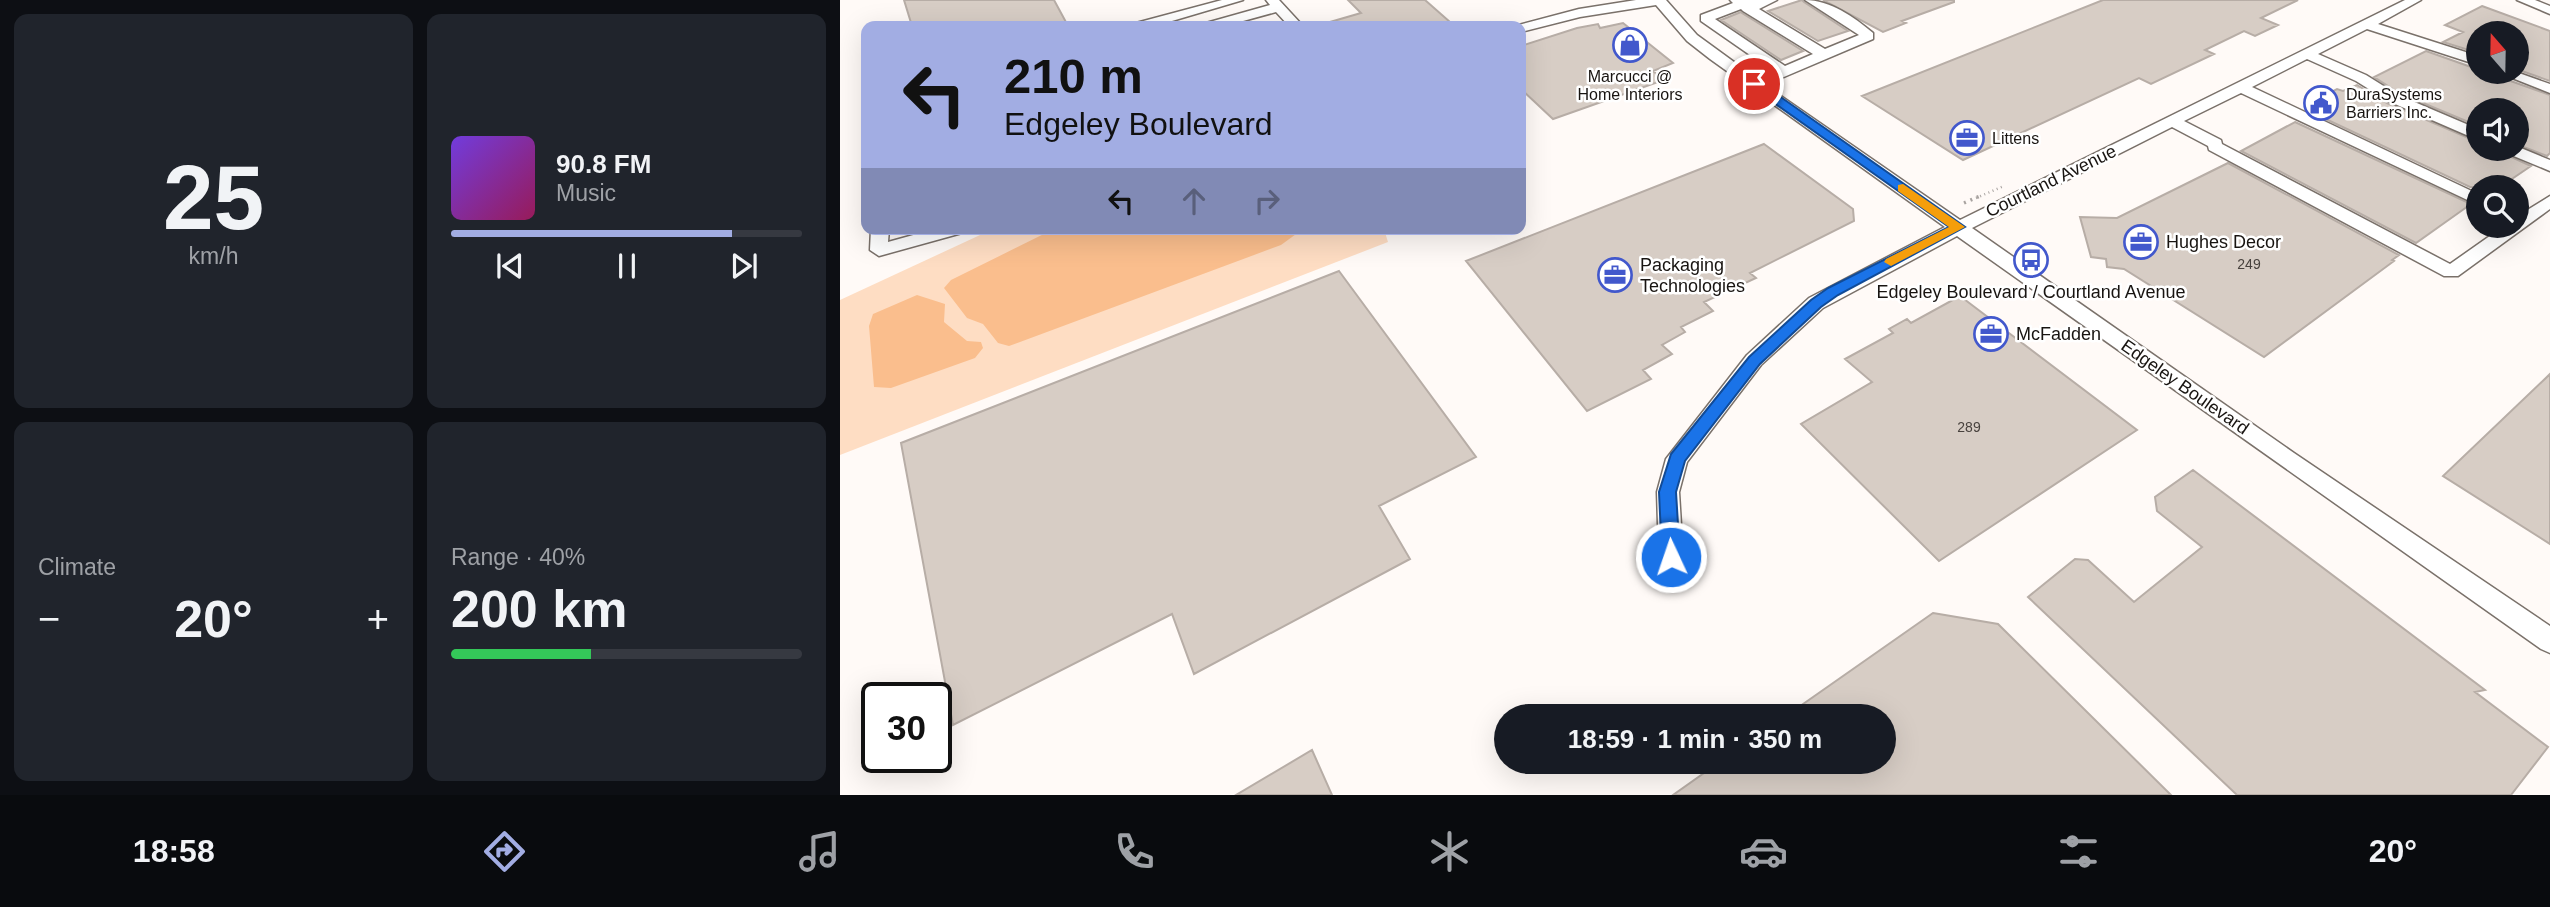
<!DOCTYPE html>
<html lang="en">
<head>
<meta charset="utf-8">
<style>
  :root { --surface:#171b24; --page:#20242c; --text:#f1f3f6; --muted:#9ea1a6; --line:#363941; --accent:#a2ade3 }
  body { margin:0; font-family:Arial,sans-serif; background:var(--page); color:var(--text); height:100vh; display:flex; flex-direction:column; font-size:26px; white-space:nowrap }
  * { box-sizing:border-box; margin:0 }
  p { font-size:23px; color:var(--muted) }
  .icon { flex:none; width:38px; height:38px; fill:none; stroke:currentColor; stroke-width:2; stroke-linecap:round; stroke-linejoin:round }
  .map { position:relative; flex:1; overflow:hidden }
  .side { display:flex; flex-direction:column; gap:14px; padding:14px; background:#0d0f14; width:840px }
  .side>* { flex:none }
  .hud { position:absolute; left:21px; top:21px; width:665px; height:214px; border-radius:14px; box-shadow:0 7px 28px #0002; background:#a2ade3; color:#111; overflow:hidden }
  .needle { width:46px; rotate:340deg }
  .buttons { position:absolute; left:1626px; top:21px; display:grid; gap:14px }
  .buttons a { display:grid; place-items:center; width:63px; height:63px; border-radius:50%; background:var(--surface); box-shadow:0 7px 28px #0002; font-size:35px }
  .speed { position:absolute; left:21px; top:682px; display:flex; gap:14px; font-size:35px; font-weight:700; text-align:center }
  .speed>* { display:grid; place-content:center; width:91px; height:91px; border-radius:50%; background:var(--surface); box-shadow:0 7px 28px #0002; line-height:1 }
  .speed .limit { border:4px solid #111; border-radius:10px; background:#fff; color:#111 }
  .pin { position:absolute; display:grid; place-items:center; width:60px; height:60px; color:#fff; margin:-30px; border:4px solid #fff; border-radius:50%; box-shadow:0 2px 7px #0007 }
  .me { position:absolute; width:77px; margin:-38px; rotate:357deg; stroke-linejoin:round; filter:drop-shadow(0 0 5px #0008) }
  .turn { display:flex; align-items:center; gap:24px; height:147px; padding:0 28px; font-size:32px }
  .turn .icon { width:91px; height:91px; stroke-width:2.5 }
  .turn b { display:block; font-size:49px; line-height:60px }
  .lanes { display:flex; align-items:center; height:66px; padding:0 28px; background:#0003; justify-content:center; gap:35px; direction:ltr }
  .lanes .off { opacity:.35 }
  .big { font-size:52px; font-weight:700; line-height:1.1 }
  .side .card { flex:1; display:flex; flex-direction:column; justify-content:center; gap:10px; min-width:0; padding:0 24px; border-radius:14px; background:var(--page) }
  .side .dial { align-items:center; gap:0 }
  .dial b { font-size:91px; line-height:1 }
  .song { display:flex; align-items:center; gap:21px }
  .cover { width:84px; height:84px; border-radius:10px; background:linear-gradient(135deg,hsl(260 70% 55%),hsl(330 70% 35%)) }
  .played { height:7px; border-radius:4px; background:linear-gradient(90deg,var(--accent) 80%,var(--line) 80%) }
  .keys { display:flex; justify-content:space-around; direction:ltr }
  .heat { display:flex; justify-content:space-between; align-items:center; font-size:38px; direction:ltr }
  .charge { height:10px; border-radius:5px; background:linear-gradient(90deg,#34c759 40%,var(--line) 0) }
  .side .tiles { flex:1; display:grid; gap:14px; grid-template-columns:repeat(2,1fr) }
  .trip { position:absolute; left:654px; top:704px; width:402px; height:70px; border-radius:35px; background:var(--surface); box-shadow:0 7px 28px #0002; font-weight:700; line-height:70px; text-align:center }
  .tab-bar { display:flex; height:112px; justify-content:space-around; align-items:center; background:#090b0e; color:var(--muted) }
  .tab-bar .icon { width:49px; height:49px }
  .tab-bar .active { color:var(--accent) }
  .tab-bar b { font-size:32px; color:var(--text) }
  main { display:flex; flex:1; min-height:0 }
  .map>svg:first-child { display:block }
  .green { fill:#feddc3 }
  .water { fill:#fabe8d }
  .building { fill:#d7cdc5; stroke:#b7ada6; stroke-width:2 }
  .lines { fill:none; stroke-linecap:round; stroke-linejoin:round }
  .minor-casing { stroke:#7a716a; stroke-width:3 }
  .path-far1 { stroke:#a8a3a0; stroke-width:2.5; stroke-dasharray:1 3.5; stroke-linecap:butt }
  .path { stroke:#a8a3a0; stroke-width:3.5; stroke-dasharray:2 5; stroke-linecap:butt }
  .minor { fill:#fff; fill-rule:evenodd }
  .route { fill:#1a73e8; stroke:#114b97; stroke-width:2 }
  .slow { fill:#f59e0b }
  .labels { text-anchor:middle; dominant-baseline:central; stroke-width:5; stroke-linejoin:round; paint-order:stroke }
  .number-label { font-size:14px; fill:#48423e }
  .far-poi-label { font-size:16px; fill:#181411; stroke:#fff; text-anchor:start }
  .street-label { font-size:18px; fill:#181411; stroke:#fff }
  .poi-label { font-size:18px; fill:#181411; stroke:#fff; text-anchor:start }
</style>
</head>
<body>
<main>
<section class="side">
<div class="tiles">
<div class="card dial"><b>25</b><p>km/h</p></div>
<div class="card">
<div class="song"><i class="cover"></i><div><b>90.8 FM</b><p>Music</p></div></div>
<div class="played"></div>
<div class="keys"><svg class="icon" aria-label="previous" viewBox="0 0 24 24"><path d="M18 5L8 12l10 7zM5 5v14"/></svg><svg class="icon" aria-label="pause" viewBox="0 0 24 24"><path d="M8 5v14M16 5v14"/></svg><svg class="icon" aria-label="next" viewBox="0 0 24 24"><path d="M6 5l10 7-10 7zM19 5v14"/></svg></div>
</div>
<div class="card"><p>Climate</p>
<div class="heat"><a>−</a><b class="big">20°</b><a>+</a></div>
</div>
<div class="card"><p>Range · 40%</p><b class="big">200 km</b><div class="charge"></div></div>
</div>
</section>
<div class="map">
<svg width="1710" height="795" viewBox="0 0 1710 795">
  <rect width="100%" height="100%" fill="#fffaf7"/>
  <!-- green -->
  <path class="green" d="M 153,229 L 544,229 L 548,242 L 0,455 L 0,300 Z"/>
  <!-- water -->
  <path class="water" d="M 214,229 L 463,229 L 441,245 L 169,346 L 158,343 L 143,324 L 127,318 L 104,288 L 111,280 Z
    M 77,295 L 105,304 L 104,322 L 127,341 L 141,342 L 143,348 L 135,358 L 51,388 L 34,387 L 29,326 L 33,314 Z"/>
  <!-- building -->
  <path class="building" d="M 64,0 L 214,0 L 227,24 L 216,26 L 72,26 Z
    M 508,0 L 585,0 L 610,22 L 597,26 L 491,26 L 490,22 L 521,13 Z
    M 962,0 L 964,2 L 1008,31 L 978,41 L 928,11 Z
    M 983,0 L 1114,0 L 1114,2 L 1062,21 L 1066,23 L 1043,32 Z
    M 1263,0 L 1458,0 L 1421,18 L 1438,25 L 1415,36 L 1404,31 L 1365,50 L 1374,54 L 1311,84 L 1299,78 L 1123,160 L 1022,96 Z
    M 1642,6 L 1710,31 L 1710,81 L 1676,69 L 1676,33 L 1638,33 L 1638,53 L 1603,42 L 1623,32 L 1605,25 Z
    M 901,12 L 902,13 L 963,51 L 941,60 L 881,20 Z
    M 783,23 L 833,63 L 813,71 L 824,80 L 713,119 L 681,89 L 681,46 L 737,28 L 758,24 L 760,28 Z
    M 1586,51 L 1710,95 L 1710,153 L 1707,156 L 1676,144 L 1676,110 L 1638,110 L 1638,126 L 1559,93 L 1534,77 Z
    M 1517,85 L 1547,103 L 1638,142 L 1638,149 L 1654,149 L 1691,166 L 1660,187 L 1630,187 L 1475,114 L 1474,101 L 1497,89 L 1503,91 Z
    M 1455,122 L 1631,204 L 1576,243 L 1401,151 Z
    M 924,144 L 1013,209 L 1014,221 L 910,273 L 916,278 L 864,302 L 873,311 L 841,327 L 845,332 L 822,345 L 832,354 L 803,370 L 811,379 L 747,411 L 626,261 Z
    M 1388,163 L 1559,255 L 1552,260 L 1554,261 L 1424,357 L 1284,269 L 1267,267 L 1266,259 L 1251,257 L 1240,217 L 1277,218 Z
    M 499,271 L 636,457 L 539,506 L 570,559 L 354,674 L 332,614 L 113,725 L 61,443 Z
    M 1120,296 L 1297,430 L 1099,561 L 961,424 L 1032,382 L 1005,359 L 1053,333 L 1049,329 L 1067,319 L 1071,323 Z
    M 1710,374 L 1710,544 L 1603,476 Z
    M 1353,470 L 1645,690 L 1635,692 L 1708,747 L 1671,795 L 1397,795 L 1188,597 L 1235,559 L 1248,560 L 1294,602 L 1362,547 L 1317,511 L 1315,497 Z
    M 1093,613 L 1158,624 L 1331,795 L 833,795 L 881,761 L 1045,761 L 1045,716 L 946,716 Z
    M 472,750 L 492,795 L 396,795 Z"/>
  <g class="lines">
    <!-- minor casing -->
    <g class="minor-casing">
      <path id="minor" d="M 382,0 L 403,0 L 315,26 L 294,26 L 296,23 Z
        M 426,0 L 439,0 L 463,26 L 449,26 L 436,12 L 385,26 L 364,26 L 366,23 L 430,5 Z
        M 796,0 L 826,0 L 857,35 L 916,78 L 933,71 L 861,21 L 861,15 L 893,3 L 890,0 C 907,0 920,0 937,0 L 919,9 L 985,49 L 1019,35 L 965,0 C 990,0 1014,17 1033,33 L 1033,39 L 925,85 L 1120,220 L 1565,0 L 1581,0 L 1538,24 L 1638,56 L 1638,65 L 1527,29 L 1478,54 L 1526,75 L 1558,95 L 1638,129 L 1638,140 L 1548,101 L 1516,81 L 1467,59 L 1412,87 L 1638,194 L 1638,205 L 1401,93 L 1344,121 L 1381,140 L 1382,144 L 1610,264 L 1664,226 L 1676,226 L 1676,217 L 1710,196 L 1710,209 L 1618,276 L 1604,276 L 1369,150 L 1368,146 L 1332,127 L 1132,228 L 1454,453 L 1710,626 L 1710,653 L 1701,649 L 1117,236 L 983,308 L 921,365 L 847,462 L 839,492 L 843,557 L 840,564 L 831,567 L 822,564 L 819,557 L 817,492 L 826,459 L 907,355 L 969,298 L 1105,227 L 870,59 L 847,41 L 816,5 L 740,17 L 681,32 L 681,26 L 675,26 L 739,9 ZM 901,9 L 903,11 L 973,54 L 945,66 L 875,19 Z
        M 1677,0 L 1695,0 L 1710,6 L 1710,14 Z
        M 1657,72 L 1676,72 L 1710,84 L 1710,93 Z
        M 1676,146 L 1710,160 L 1710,171 L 1664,152 L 1662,149 L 1676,149 Z
        M 31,229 L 49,229 L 48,242 L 95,229 L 125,229 L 122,233 L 39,256 L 30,250 Z"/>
    </g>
    <!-- path-far1 -->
    <path class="path-far1" d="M 1136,198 L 1164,186"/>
    <!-- path -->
    <path class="path" d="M 1124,203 L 1140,196"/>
    <!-- minor -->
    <use href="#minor" class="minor"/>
  </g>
  <!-- route -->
  <path class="route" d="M 910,81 L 918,81 L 1125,227 L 998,295 L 981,307 L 920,364 L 845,461 L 836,492 L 840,557 L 837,563 L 831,565 L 824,563 L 822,557 L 819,492 L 831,454 L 909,357 L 971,300 L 988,288 L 1109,227 L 910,86 Z"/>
  <!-- slow -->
  <path class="slow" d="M 1063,184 L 1125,227 L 1051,266 L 1044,262 L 1046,259 L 1109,227 L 1058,191 L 1058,185 Z"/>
  <!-- icons -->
  <defs>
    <g id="shop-ring" transform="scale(1.75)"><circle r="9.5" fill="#fff" stroke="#4258cc" stroke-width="1.5"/><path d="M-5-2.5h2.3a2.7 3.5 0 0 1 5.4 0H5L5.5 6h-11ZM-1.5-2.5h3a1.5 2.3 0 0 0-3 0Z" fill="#4258cc"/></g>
    <g id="civic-ring" transform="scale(1.75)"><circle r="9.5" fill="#fff" stroke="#4258cc" stroke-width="1.5"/><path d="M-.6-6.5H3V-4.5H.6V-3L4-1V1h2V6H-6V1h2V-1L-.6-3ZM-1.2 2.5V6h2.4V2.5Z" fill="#4258cc"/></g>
    <g id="office-ring" transform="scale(1.75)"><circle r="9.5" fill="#fff" stroke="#4258cc" stroke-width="1.5"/><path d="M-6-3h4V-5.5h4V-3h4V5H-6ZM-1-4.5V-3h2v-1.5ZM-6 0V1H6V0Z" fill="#4258cc"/></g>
    <g id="bus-ring" transform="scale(1.75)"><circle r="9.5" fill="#fff" stroke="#4258cc" stroke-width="1.5"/><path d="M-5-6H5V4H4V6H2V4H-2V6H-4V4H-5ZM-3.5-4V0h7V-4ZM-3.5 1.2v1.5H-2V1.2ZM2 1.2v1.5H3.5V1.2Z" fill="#4258cc"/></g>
  </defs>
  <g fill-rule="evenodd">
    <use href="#shop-ring" x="790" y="45"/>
    <use href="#civic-ring" x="1481" y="103"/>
    <use href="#office-ring" x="1127" y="138"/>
    <use href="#office-ring" x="1301" y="242"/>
    <use href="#bus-ring" x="1191" y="260"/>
    <use href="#office-ring" x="775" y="275"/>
    <use href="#office-ring" x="1151" y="334"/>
  </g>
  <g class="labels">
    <!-- number labels -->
    <g class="number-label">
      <text x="1409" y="264">249</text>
      <text x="1129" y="427">289</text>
    </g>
    <!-- far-poi labels -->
    <g class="far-poi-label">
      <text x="790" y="76" text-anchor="middle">Marcucci @<tspan x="790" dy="18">Home Interiors</tspan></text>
      <text x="1506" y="94">DuraSystems<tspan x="1506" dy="18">Barriers Inc.</tspan></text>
      <text x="1152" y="138">Littens</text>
    </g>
    <!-- street labels -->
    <g class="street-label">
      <text transform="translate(1211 181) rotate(-26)">Courtland Avenue</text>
      <text transform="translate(1345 387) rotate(35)">Edgeley Boulevard</text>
    </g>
    <!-- poi labels -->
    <g class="poi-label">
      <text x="1326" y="242">Hughes Decor</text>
      <text x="800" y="265">Packaging<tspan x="800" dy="21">Technologies</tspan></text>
      <text x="1191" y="292" text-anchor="middle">Edgeley Boulevard / Courtland Avenue</text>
      <text x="1176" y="334">McFadden</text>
    </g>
  </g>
</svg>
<div class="buttons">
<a><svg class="needle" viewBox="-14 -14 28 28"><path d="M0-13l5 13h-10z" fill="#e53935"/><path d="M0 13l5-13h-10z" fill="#9ea1a6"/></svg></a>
<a><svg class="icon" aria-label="sound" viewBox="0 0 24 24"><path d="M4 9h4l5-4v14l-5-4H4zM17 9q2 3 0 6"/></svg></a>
<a><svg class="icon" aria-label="search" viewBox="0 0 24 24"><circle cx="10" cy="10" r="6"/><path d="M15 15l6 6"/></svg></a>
</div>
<div class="speed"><div class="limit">30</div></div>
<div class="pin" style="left:914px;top:84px;background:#d93025"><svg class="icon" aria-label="arrive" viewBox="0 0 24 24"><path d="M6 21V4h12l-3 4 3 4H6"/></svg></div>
<svg class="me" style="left:831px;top:557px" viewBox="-20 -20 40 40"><circle r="17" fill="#1a73e8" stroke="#fff" stroke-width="3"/><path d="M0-11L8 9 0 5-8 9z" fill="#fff"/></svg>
<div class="trip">18:59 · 1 min · 350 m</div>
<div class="hud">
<div class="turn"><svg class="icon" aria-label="left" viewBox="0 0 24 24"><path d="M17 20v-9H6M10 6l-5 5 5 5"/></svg><div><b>210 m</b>Edgeley Boulevard</div></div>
<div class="lanes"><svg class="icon" aria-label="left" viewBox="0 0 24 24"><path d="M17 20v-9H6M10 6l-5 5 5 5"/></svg><svg class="icon off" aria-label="ahead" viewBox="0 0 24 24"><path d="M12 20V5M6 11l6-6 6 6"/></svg><svg class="icon off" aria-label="right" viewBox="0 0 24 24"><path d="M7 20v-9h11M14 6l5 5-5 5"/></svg></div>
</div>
</div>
</main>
<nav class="tab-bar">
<b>18:58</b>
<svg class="icon active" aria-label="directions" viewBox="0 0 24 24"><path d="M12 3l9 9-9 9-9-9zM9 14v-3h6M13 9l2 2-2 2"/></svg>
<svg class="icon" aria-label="music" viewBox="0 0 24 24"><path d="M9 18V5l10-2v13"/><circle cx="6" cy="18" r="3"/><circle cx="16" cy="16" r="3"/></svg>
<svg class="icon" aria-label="phone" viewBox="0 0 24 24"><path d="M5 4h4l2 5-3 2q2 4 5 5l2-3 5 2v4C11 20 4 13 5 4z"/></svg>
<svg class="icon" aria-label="climate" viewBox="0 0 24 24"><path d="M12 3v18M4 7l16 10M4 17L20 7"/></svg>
<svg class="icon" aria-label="car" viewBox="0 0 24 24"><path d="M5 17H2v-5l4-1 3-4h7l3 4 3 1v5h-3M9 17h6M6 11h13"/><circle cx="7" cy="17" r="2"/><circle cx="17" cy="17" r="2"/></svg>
<svg class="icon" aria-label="filters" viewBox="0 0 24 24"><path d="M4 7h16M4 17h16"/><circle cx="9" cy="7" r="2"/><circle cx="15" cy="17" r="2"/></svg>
<b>20°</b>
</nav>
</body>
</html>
